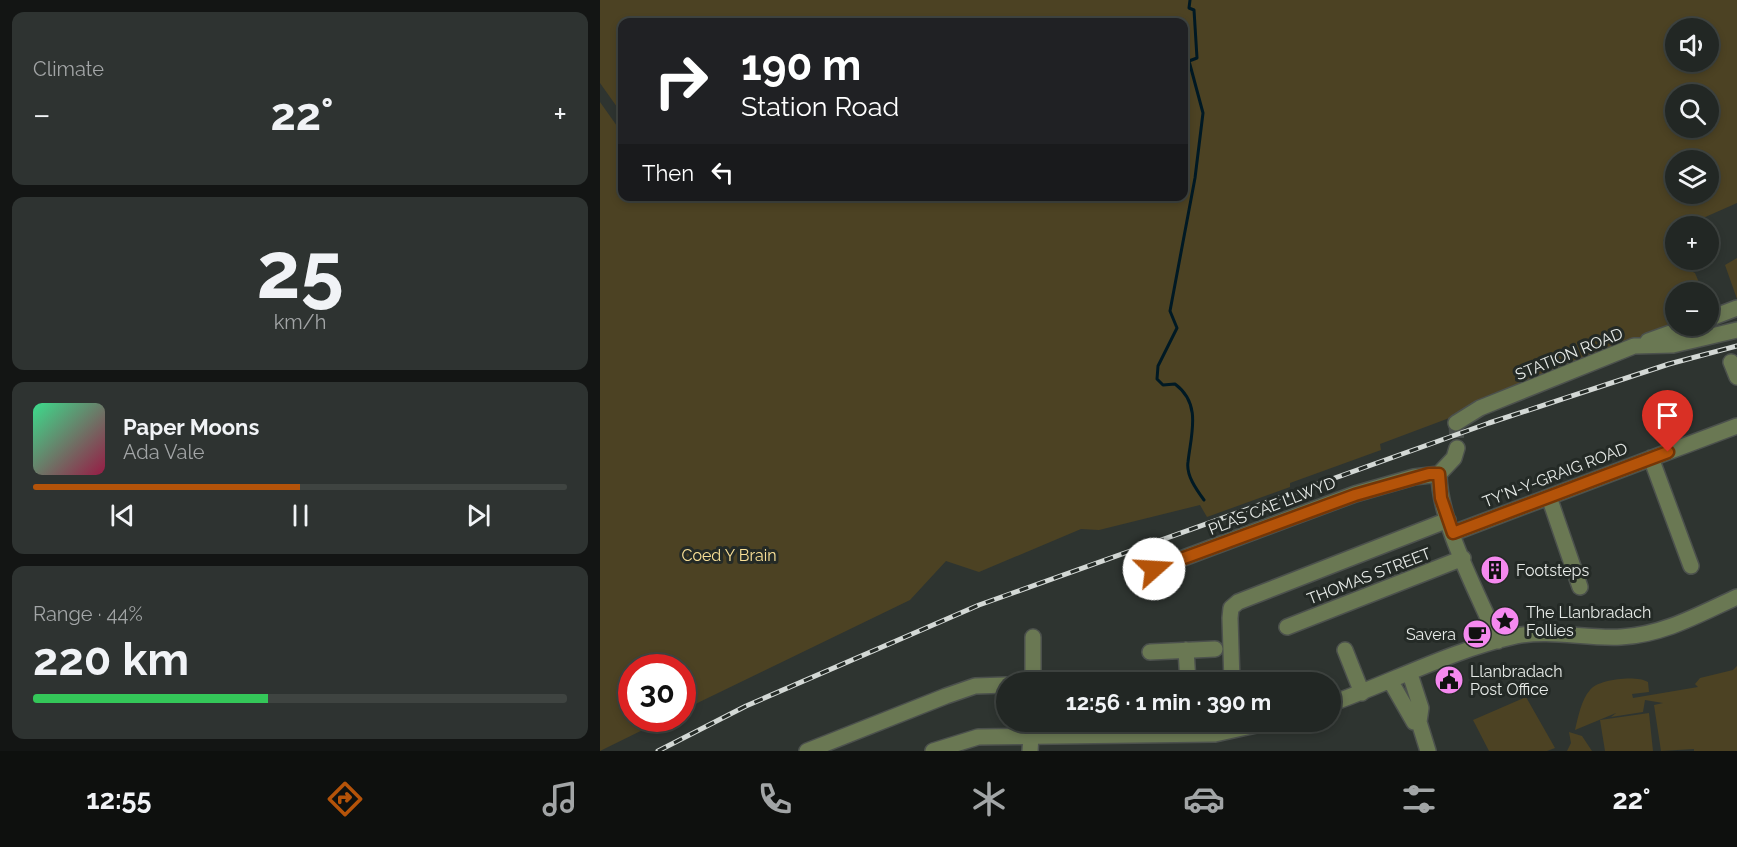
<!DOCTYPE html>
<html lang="en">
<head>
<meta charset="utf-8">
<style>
  :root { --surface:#222724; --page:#2e3331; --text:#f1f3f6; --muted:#a2a5a6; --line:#3f4441; --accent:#b45309 }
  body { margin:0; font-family:Raleway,sans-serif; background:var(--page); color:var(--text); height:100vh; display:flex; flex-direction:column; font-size:22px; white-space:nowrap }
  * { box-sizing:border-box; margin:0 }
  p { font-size:20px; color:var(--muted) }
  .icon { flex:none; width:33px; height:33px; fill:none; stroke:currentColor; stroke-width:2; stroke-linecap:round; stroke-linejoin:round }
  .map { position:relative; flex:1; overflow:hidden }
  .details { display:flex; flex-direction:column; gap:12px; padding:12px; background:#131514; width:600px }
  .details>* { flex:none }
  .hud { position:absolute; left:18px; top:18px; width:570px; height:183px; border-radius:12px; box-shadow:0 3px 9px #0003,0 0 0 2px var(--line); background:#202124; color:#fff; overflow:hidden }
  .buttons { position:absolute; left:1065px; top:18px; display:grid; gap:12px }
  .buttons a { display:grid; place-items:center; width:54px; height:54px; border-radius:50%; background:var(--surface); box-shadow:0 3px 9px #0003,0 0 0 2px var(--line); font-size:30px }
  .speed { position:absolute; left:18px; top:654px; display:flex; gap:12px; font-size:30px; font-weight:700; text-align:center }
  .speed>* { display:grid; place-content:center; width:78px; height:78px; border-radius:50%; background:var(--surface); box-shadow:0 3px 9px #0003,0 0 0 2px var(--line); line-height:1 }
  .speed .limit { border:9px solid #d22; background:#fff; color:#111 }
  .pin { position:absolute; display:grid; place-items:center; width:51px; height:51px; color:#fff; margin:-62px -26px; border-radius:50% 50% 50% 0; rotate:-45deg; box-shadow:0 0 6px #0007 }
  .pin .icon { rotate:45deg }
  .me { position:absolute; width:66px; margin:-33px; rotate:71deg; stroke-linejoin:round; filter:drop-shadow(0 0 4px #0008) }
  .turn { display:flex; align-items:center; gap:21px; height:126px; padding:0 24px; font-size:27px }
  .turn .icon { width:78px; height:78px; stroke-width:2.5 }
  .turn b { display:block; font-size:42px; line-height:51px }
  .then { display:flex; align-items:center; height:57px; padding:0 24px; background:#0003; gap:12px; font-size:22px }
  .big { font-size:45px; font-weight:700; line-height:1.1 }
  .details .widget { flex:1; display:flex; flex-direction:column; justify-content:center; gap:9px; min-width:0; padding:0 21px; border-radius:12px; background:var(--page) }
  .details .dial { align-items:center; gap:0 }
  .dial b { font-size:78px; line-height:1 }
  .song { display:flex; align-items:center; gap:18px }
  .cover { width:72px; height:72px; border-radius:9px; background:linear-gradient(135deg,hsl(150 70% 55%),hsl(340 70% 35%)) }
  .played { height:6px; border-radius:3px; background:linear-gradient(90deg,var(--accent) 50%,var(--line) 50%) }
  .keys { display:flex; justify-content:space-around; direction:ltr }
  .heat { display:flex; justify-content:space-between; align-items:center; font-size:33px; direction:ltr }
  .charge { height:9px; border-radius:4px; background:linear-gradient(90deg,#34c759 44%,var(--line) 0) }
  .trip { position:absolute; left:396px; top:672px; width:345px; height:60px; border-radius:30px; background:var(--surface); box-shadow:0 3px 9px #0003,0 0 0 2px var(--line); font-weight:700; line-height:60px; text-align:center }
  .tab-bar { display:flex; height:96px; justify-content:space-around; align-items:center; background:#0e100e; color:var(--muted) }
  .tab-bar .icon { width:42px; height:42px }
  .tab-bar .selected { color:var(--accent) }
  .tab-bar b { font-size:27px; color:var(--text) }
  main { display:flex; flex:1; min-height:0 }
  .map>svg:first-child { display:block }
  .green { fill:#4c4223; fill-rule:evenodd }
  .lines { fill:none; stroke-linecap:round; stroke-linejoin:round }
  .stream { stroke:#001924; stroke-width:3 }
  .minor-tunnel { stroke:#4a4f4c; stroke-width:15; stroke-dasharray:15 8; stroke-linecap:butt }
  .minor-casing { stroke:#4c514d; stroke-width:18 }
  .minor { stroke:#6a7853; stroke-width:15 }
  .rail-casing { stroke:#d3d8d5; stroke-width:5 }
  .rail { stroke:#242a26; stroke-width:3; stroke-dasharray:9; stroke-linecap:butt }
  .route-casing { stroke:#753606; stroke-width:15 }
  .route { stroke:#b45309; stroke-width:10 }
  .labels { text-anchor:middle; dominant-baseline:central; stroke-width:6; stroke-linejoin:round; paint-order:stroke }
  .street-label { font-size:16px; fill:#e7ebe8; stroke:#242a26 }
  .park-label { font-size:16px; fill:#fae197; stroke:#242a26 }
  .poi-label { font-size:16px; fill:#e7ebe8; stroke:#242a26; text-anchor:start }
</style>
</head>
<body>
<main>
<section class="details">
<div class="widget"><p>Climate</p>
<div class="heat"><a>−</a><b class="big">22°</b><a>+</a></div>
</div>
<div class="widget dial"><b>25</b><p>km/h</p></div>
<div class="widget">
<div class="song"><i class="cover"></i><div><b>Paper Moons</b><p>Ada Vale</p></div></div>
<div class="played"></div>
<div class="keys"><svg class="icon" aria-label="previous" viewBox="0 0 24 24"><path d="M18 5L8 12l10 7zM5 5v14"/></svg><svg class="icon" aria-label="pause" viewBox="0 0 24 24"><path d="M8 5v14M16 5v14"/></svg><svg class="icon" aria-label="next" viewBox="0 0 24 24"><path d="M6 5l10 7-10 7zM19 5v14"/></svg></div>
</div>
<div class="widget"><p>Range · 44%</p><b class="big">220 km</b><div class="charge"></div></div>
</section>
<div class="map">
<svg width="1137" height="751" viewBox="0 0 1137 751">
  <rect width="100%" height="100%" fill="#2e3430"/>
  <!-- green -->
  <path class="green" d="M 0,0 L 1137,0 L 1137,203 L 1085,226 L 1076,226 L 1075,232 L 1063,240 L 1076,264 L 1095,273 L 1103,292 L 1076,292 L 1075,322 L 868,411 L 780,444 L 781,450 L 690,483 L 690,487 L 607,517 L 600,505 L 499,530 L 481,529 L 379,572 L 346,561 L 310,600 L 83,710 L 82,668 L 32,668 L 32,718 L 65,719 L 0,751 L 0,102 L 22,133 L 22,196 L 584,196 L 584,22 L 22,22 L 22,114 L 0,83 ZM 1076,28 L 1108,28 L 1108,62 L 1076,62 ZM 1076,94 L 1108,94 L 1108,128 L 1076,128 ZM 1076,160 L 1108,160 L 1108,194 L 1076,194 Z
    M 1137,258 L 1137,299 L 1125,265 Z
    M 1137,666 L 1137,751 L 1094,751 L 1094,749 L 1061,751 L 1054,705 L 1063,703 L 1045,700 L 1043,712 L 1011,717 L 1016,713 L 975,730 C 978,718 981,700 990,690 C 998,679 1037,675 1048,682 L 1049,692 L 1032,694 L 1033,698 L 1098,687 L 1095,684 L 1100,678 L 1133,670 Z
    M 926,697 L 955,748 L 947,751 L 889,751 L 873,720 Z
    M 1049,713 L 1053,751 L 1005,751 L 1000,720 Z
    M 969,732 L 982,736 L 992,751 L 967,751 L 971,743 Z"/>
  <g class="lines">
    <!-- stream -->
    <path class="stream" d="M 590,0 L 589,8 L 594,10 L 597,58 L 589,61 L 603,113 L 595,178 L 570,311 L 577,328 L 558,366 L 557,379 L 563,385 L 575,384 C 602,404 591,434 588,462 C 586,475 596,489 604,500"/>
    <!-- minor-tunnel -->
    <path class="minor-tunnel" d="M 856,423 L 857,448"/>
    <!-- minor casing -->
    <g class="minor-casing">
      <path id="minor" d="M 1108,319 L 1137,308
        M 1048,341 L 1090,326
        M 1131,362 L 1137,377
        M 856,423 L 880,408 L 1034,346 L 1073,345 L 1137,330
        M 857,448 L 854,458 L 839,474 C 839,523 879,595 898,641
        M 1051,458 L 1091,566
        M 949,497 L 980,587
        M 853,533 L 1137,426
        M 554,569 L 755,494 L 814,477 L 839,474
        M 687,627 L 863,558
        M 433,637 L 433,682
        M 586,650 L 588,682
        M 745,650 L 762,693
        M 550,652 L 615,649
        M 810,674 L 821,708 L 819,722 L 828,751
        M 632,682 L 630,618 L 631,608 L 638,602 L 848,520
        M 791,682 L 814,722 L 819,722
        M 730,704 C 792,682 852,650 916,636 C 950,629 986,639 1021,637 C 1063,635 1100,614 1137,597
        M 207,751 L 346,696 L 375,686 L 406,685
        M 333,751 L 378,737 L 615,734 L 670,722
        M 430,751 L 432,722"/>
    </g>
    <!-- minor -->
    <use href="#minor" class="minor"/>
    <!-- rail casing -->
    <g class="rail-casing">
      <path id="rail" d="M 58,751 L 146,706 L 379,605 L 889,423 L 1069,364 L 1137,346"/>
    </g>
    <!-- rail -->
    <use href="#rail" class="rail"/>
  </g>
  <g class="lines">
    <!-- route casing -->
    <g class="route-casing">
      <path id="route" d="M 554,569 L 755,495 L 829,474 L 839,474 L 841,498 L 853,533 L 1068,452"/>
    </g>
    <!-- route -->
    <use href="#route" class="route"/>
  </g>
  <!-- icons -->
  <defs>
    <g id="building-disc" transform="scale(1.5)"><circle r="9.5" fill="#f589ef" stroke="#242a26"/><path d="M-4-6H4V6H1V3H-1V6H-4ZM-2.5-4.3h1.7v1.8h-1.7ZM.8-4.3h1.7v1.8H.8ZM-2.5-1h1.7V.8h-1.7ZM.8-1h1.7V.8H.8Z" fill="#111"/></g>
    <g id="sight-disc" transform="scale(1.5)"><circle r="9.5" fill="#f589ef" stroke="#242a26"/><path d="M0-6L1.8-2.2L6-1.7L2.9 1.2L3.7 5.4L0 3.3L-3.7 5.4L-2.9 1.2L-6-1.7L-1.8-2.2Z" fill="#111"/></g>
    <g id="cafe-disc" transform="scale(1.5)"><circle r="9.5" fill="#f589ef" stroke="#242a26"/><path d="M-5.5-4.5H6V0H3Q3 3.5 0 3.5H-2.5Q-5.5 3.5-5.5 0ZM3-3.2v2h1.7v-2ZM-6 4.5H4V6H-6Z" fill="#111"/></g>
    <g id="civic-disc" transform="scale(1.5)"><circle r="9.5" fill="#f589ef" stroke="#242a26"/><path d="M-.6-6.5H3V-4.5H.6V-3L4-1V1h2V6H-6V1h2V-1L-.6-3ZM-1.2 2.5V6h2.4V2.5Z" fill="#111"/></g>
  </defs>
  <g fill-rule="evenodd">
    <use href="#building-disc" x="895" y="570"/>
    <use href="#sight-disc" x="905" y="621"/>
    <use href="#cafe-disc" x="877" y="634"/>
    <use href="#civic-disc" x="849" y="680"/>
  </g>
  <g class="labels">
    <!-- street labels -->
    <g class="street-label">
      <text transform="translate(969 354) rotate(-22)">STATION ROAD</text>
      <text transform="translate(955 475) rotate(-21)">TY'N-Y-GRAIG ROAD</text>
      <text transform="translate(672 506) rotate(-21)">PLAS CAE LLWYD</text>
      <text transform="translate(769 576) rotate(-21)">THOMAS STREET</text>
    </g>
    <!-- park labels -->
    <g class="park-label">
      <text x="129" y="555">Coed Y Brain</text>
    </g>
    <!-- poi labels -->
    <g class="poi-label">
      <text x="916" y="570">Footsteps</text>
      <text x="926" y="612">The Llanbradach<tspan x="926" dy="18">Follies</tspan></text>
      <text x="856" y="634" text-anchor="end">Savera</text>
      <text x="870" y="671">Llanbradach<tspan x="870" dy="18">Post Office</tspan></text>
    </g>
  </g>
</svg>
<div class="buttons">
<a><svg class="icon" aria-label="sound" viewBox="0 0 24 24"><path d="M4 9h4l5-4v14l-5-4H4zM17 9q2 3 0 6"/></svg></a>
<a><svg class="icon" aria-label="search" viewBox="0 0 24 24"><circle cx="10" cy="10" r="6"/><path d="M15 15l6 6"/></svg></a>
<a><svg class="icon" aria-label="layers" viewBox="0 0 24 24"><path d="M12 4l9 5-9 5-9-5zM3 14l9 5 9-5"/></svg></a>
<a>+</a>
<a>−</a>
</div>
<div class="speed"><div class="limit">30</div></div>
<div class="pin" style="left:1068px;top:452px;background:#d93025"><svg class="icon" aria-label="arrive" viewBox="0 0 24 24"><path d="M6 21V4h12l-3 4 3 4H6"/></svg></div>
<svg class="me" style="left:554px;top:569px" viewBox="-20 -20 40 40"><circle r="19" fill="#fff"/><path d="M0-13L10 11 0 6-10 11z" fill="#b45309"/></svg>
<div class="trip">12:56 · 1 min · 390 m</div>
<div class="hud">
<div class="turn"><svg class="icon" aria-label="right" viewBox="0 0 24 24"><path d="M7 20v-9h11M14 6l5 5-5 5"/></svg><div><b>190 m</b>Station Road</div></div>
<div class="then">Then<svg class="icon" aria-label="left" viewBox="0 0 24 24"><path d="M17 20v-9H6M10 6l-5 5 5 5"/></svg></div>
</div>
</div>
</main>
<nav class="tab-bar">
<b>12:55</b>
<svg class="icon selected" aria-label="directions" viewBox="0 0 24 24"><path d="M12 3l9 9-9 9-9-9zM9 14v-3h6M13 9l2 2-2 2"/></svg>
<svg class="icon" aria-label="music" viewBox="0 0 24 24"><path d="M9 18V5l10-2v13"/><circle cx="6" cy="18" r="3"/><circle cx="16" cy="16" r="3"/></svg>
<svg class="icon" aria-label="phone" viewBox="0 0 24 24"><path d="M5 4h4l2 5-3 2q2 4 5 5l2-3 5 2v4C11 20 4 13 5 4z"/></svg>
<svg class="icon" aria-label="climate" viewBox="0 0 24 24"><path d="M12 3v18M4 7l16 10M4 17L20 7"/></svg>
<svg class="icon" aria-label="car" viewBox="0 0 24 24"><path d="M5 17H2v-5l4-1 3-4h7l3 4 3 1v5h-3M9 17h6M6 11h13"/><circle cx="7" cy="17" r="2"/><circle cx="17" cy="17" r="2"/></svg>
<svg class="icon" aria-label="filters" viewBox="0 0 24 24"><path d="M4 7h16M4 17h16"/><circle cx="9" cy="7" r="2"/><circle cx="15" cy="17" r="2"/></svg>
<b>22°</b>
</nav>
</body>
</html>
